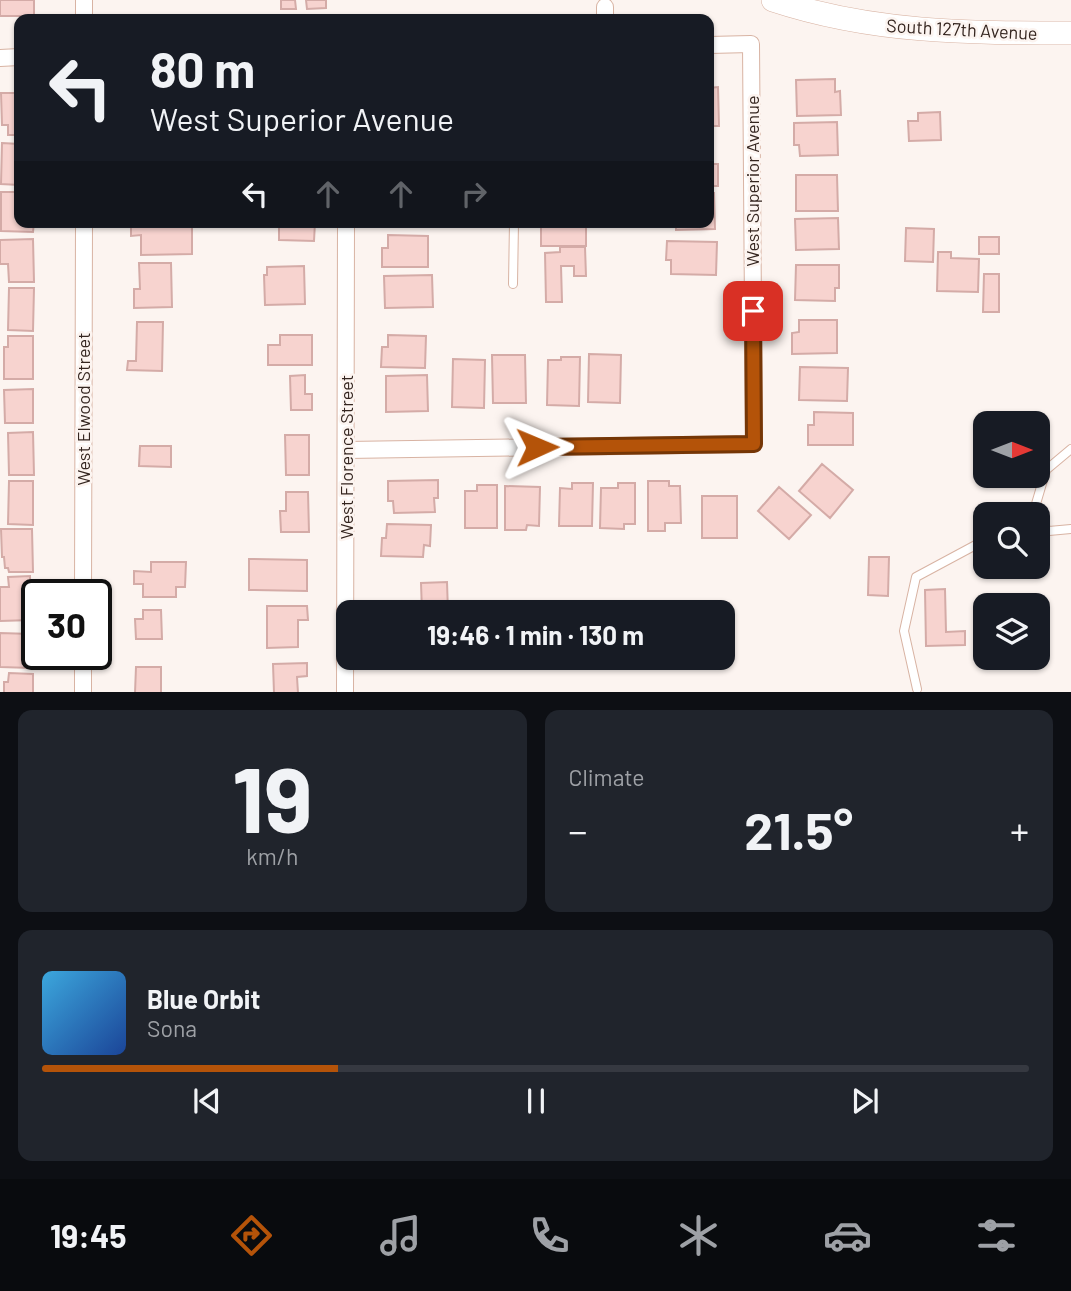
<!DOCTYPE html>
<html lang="en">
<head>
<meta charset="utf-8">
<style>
  :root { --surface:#171b24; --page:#20242c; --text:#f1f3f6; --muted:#9ea1a6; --line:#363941; --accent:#b45309 }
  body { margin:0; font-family:Barlow,sans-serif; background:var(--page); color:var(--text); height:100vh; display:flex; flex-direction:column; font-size:26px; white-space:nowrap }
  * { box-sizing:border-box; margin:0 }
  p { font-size:23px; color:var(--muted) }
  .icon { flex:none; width:38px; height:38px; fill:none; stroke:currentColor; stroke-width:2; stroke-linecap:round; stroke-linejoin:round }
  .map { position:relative; height:692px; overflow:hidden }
  .drawer { display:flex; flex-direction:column; gap:18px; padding:18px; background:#0d0f14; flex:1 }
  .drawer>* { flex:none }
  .banner { position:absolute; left:14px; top:14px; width:700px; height:214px; border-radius:14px; box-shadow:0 2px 5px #0004; background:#171b24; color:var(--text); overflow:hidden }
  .needle { width:46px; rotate:90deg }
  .buttons { position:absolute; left:973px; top:411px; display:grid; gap:14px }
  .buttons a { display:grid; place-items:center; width:77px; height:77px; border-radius:14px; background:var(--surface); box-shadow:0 2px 5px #0004; font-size:35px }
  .speed { position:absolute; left:21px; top:579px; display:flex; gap:14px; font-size:35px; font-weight:700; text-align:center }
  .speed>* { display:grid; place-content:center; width:91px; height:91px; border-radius:50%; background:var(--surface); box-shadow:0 2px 5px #0004; line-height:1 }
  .speed .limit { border:4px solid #111; border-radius:10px; background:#fff; color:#111 }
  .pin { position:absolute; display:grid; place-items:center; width:60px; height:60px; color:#fff; margin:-30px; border-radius:14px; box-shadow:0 4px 10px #0006 }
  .me { position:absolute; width:77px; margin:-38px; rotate:89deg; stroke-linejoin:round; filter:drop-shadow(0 0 5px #0008) }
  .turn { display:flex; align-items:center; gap:24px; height:147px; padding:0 21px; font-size:32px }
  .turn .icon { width:91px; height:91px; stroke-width:2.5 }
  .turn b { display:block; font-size:49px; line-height:60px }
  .lanes { display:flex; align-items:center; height:66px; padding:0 21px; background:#0003; justify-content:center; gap:35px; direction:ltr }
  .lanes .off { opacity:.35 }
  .big { font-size:52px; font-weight:700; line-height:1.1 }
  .drawer .card { flex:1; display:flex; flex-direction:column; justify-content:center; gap:10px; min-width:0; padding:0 24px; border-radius:14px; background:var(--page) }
  .drawer .dial { align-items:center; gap:0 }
  .dial b { font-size:91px; line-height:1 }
  .song { display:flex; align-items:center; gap:21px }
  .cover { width:84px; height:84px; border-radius:10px; background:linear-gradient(135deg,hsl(200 70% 55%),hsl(220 70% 35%)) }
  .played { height:7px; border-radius:4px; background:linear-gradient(90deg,var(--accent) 30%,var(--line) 30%) }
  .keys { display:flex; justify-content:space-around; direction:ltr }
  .heat { display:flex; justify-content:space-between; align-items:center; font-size:38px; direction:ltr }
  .drawer .tiles { flex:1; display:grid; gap:18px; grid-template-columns:1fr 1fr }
  .card:last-child { grid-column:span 2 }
  .trip { position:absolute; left:336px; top:600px; width:399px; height:70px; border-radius:14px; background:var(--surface); box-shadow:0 2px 5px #0004; font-weight:700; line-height:70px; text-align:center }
  .menu { display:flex; height:112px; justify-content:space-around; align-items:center; background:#090b0e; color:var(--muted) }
  .menu .icon { width:49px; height:49px }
  .menu .current { color:var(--accent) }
  .menu b { font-size:32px; color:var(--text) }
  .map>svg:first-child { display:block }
  .building { fill:#f7d3cf; stroke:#d4aba7; stroke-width:2 }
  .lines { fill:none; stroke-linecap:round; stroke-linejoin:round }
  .lane-casing { stroke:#d8b3a3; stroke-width:10 }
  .street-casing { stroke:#d8b3a3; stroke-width:18 }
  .secondary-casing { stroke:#d8b3a3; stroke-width:24 }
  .lane { stroke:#fff; stroke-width:8 }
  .street { stroke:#fff; stroke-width:16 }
  .secondary { stroke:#fff; stroke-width:23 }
  .route-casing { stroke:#753606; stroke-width:18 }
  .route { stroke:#b45309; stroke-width:12 }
  .labels { text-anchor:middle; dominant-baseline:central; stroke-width:5; stroke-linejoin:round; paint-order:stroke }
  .street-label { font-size:18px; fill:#34251f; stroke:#fcf4f0 }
</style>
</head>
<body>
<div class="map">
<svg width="1071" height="693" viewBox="0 0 1071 693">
  <rect width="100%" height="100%" fill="#fcf4f0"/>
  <!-- building -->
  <path class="building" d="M 0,0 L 34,0 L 34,16 L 0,16 Z
    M 281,0 L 295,0 L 296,9 L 281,9 Z
    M 306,0 L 326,0 L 326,8 L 307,9 Z
    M 835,79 L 835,92 L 840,91 L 841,115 L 797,116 L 796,80 Z
    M 718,87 L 719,126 L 709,126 L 709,88 Z
    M 1,93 L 19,93 L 19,135 L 8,135 L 8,125 L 2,125 Z
    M 940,112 L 941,140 L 909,141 L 908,121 L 918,121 L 918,113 Z
    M 837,122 L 838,155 L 800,156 L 799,145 L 794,145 L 794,123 Z
    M 2,143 L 19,144 L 19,185 L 1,184 Z
    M 709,154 L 713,154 L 713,164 L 718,164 L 718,186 L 709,186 Z
    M 796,175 L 837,175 L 838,211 L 796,211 Z
    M 1,192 L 19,192 L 19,222 L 34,222 L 33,232 L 1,231 Z
    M 709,193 L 714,193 L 715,229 L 676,230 L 676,222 L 709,222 Z
    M 838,218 L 839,249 L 796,250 L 795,219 Z
    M 131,222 L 192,222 L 192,254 L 141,255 L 141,235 L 131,236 Z
    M 279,222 L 315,222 L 314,241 L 279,240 Z
    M 541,222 L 586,222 L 586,246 L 541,246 Z
    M 906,228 L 934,229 L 933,262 L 905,261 Z
    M 388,235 L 428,236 L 428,267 L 382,267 L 382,248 L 388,248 Z
    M 979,237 L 999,237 L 999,254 L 979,254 Z
    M 33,239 L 34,282 L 9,282 L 8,264 L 0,264 L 0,240 Z
    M 667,241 L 717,242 L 716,275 L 671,274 L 671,260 L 666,260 Z
    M 560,247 L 585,247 L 586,276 L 574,276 L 574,266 L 561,266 L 562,302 L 546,302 L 545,253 L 560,252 Z
    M 938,252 L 951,252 L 951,258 L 979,259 L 978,292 L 937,291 Z
    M 139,263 L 171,263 L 172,307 L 134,308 L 134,289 L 140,289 Z
    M 796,265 L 839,265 L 839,288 L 835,288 L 835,301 L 795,300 Z
    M 304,266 L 305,304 L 265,305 L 264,275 L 267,275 L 267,267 Z
    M 984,274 L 999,274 L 999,312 L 983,312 Z
    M 432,275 L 433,307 L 385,308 L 384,276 Z
    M 9,288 L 34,288 L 33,331 L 8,330 Z
    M 799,320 L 837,320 L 837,353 L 792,354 L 792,333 L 799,332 Z
    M 137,322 L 163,322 L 162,371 L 127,370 L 128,361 L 136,361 Z
    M 280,335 L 312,335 L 312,365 L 268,365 L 268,345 L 280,345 Z
    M 388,335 L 426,336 L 425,368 L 381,367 L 382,347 L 388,347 Z
    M 8,336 L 33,336 L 33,379 L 4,379 L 4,347 L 8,347 Z
    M 589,354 L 621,355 L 620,403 L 588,402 Z
    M 492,355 L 525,355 L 526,403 L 493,403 Z
    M 561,357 L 580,357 L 579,406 L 547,405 L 548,360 L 561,360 Z
    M 453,359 L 485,360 L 484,408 L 452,407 Z
    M 800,367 L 848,368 L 847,401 L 799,400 Z
    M 305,375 L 305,394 L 312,394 L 312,410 L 291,410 L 290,376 Z
    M 427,375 L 428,411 L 386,412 L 386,376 Z
    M 33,389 L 33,423 L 5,423 L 4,390 Z
    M 814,412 L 853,413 L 853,445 L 808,445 L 808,425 L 814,425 Z
    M 33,432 L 34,475 L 9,475 L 8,433 Z
    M 285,435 L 309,435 L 309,475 L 286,475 Z
    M 140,446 L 171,446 L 171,467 L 139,466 Z
    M 822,464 L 853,490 L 830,518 L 799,491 Z
    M 438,480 L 438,498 L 434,498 L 435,512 L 394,513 L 393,501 L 388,501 L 388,481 Z
    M 9,481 L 33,481 L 33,525 L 8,524 Z
    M 648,481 L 669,481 L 669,486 L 680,486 L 681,523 L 665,523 L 665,531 L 648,531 Z
    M 572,483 L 593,483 L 592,526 L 559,526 L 560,488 L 572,489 Z
    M 618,483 L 635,483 L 635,524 L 624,524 L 624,529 L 600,528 L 601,488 L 618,488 Z
    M 477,485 L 497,485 L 497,528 L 465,528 L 465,491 L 477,491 Z
    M 505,486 L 540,487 L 539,526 L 527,525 L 526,530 L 505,530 Z
    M 779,487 L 811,515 L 789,539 L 758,511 Z
    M 286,492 L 308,492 L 309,532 L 281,532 L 280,511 L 286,511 Z
    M 702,496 L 737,496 L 737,538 L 702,538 Z
    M 387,524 L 431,525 L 430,546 L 424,545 L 423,557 L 381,556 L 382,538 L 386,538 Z
    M 1,529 L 32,529 L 33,572 L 9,572 L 8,568 L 5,568 L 4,557 L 2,557 Z
    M 869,557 L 889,557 L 888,596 L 868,595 Z
    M 249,559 L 307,560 L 307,591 L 249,590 Z
    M 151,562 L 186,562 L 185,587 L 176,587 L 176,597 L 143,597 L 143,584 L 134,584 L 134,571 L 151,572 Z
    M 30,576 L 30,587 L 40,587 L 40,595 L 37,595 L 37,601 L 32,601 L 32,620 L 0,621 L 0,587 L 9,587 L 8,577 Z
    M 447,582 L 448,612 L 422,612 L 421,583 Z
    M 945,589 L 946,632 L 965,631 L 965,645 L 926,646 L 925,590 Z
    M 267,606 L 307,606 L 308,620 L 298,620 L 298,647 L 267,648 Z
    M 143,610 L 161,610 L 162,639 L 136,639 L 135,619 L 143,619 Z
    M 0,633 L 31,634 L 31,668 L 0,667 Z
    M 307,663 L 307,676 L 297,677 L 298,693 L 274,693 L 273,664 Z
    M 136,667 L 161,667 L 161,693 L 135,693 Z
    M 9,673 L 33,674 L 33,693 L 4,693 L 4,682 L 8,682 Z"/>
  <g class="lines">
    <!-- lane casing -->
    <g class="lane-casing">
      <path id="lane" d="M 513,284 L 514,222
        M 1033,514 L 1046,470 L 1071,449
        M 1038,523 L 1049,531 L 1071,529
        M 917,689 L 904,631 L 916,577 L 985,540"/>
    </g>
    <!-- street casing -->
    <g class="street-casing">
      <path id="street" d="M 84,0 L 84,19
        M 605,19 L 605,7
        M 0,58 L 19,57
        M 347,450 L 754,444 L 751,44 L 709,45
        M 83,595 L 84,222
        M 83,693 L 83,654
        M 345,693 L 346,222"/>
    </g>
    <!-- secondary casing -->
    <g class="secondary-casing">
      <path id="secondary" d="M 773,0 C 873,33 968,33 1071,33"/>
    </g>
    <!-- lane -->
    <use href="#lane" class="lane"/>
    <!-- street -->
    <use href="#street" class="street"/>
    <!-- secondary -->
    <use href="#secondary" class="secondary"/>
  </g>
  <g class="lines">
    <!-- route casing -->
    <g class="route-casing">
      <path id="route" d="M 537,447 L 754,444 L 753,311"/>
    </g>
    <!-- route -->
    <use href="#route" class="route"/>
  </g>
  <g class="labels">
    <!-- street labels -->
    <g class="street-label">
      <text transform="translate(962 29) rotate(3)">South 127th Avenue</text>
      <text transform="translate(752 181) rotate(-90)">West Superior Avenue</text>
      <text transform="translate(83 409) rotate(-90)">West Elwood Street</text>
      <text transform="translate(346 457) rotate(-90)">West Florence Street</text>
    </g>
  </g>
</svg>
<div class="buttons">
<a><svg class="needle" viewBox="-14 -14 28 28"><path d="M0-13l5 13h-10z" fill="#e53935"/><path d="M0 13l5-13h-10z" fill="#9ea1a6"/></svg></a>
<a><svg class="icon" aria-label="search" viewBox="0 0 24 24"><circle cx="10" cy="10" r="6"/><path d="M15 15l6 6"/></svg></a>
<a><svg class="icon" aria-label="layers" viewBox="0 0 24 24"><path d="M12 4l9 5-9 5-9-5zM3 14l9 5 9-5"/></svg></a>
</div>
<div class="speed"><div class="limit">30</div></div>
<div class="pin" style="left:753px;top:311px;background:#d93025"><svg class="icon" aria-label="arrive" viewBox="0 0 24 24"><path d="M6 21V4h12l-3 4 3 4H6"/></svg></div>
<svg class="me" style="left:537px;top:447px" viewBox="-20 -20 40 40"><path d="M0-17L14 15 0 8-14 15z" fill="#b45309" stroke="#fff" stroke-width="4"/></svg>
<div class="trip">19:46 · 1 min · 130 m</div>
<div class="banner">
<div class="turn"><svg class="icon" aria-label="left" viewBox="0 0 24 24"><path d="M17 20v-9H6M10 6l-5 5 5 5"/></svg><div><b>80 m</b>West Superior Avenue</div></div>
<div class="lanes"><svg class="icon" aria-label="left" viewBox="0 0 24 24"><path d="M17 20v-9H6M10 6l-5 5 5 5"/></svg><svg class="icon off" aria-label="ahead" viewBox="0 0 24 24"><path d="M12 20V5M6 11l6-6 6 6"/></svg><svg class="icon off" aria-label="ahead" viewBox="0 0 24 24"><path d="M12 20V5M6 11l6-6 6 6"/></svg><svg class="icon off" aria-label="right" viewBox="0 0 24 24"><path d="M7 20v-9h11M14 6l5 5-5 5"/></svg></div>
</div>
</div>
<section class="drawer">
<div class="tiles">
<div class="card dial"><b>19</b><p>km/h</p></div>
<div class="card"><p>Climate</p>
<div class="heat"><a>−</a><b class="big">21.5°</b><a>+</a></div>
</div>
<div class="card">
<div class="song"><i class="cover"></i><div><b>Blue Orbit</b><p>Sona</p></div></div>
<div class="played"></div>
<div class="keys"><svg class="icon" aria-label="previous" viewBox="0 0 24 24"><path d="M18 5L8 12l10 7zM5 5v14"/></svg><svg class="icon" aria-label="pause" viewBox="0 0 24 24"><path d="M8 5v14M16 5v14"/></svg><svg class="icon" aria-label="next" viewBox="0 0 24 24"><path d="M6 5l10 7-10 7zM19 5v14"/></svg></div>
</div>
</div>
</section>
<nav class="menu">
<b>19:45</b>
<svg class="icon current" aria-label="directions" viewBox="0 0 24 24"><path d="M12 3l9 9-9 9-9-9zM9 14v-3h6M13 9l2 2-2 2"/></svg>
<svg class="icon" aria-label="music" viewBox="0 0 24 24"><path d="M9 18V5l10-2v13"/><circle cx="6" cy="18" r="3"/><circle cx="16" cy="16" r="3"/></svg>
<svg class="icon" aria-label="phone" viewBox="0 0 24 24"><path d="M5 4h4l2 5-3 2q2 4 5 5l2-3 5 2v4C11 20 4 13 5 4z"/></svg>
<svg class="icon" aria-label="climate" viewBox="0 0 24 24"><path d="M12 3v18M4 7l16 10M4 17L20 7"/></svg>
<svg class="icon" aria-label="car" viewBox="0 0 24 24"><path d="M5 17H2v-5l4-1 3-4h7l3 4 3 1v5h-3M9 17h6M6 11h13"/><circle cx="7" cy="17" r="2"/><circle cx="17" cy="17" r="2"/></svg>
<svg class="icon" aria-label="filters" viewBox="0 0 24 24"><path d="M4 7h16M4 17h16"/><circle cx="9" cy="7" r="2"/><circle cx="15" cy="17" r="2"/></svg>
</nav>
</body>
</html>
